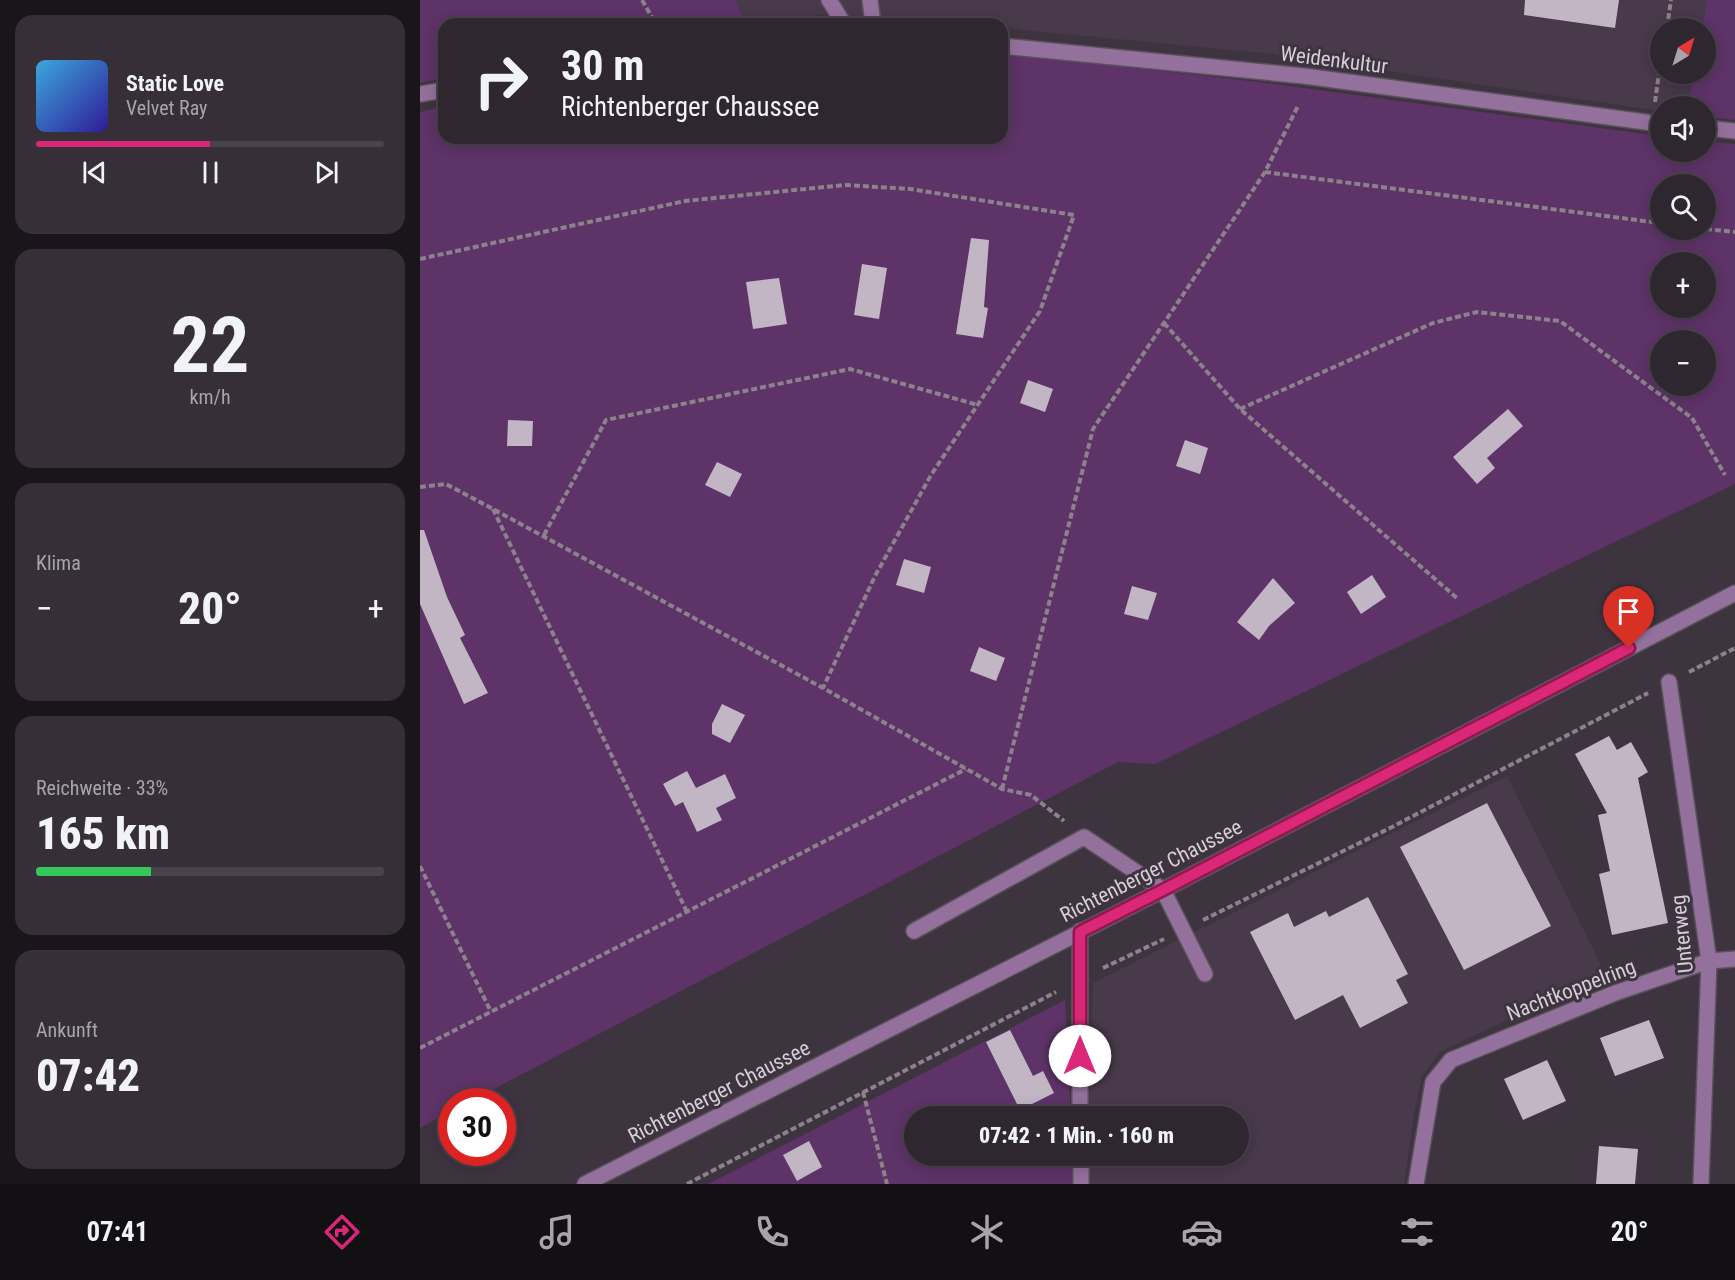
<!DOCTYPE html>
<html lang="de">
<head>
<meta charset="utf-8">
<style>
  :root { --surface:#2e2730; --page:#362f38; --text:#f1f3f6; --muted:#a7a5ab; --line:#49444c; --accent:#db2777 }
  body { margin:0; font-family:"Roboto Condensed",sans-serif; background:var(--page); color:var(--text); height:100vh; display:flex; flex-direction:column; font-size:22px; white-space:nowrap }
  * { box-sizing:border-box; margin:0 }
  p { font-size:20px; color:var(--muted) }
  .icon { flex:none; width:33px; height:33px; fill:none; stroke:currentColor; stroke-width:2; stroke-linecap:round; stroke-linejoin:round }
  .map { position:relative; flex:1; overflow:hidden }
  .sheet { display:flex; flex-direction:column; gap:15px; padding:15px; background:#19151a; width:420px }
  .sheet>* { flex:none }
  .guide { position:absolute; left:18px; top:18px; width:570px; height:126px; border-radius:18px; box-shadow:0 3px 15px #0003,0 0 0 2px var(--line); background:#2e2730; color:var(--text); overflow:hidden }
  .needle { width:39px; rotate:38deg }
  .fabs { position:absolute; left:1230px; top:18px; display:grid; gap:12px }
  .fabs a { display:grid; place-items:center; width:66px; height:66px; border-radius:50%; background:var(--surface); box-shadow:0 3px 15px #0003,0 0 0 2px var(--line); font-size:30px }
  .speed { position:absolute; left:18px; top:1088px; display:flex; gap:12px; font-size:30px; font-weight:700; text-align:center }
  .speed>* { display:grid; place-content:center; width:78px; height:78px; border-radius:50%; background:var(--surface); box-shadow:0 3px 15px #0003,0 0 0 2px var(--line); line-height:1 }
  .speed .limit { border:9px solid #d22; background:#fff; color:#111 }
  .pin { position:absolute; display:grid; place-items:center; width:51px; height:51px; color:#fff; margin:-62px -26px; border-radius:50% 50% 50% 0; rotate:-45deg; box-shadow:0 0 6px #0007 }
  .pin .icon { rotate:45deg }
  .me { position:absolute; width:66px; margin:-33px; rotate:0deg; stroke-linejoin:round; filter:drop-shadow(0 0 4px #0008) }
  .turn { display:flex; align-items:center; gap:21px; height:126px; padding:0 24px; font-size:27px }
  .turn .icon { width:78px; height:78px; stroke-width:2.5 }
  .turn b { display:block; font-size:42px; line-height:51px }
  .big { font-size:45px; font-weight:800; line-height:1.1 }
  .sheet .card { flex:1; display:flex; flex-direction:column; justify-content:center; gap:9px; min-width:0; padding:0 21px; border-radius:18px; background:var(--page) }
  .sheet .dial { align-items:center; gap:0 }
  .dial b { font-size:78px; line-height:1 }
  .song { display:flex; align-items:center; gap:18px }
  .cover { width:72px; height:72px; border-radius:9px; background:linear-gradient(135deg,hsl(200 70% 55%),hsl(250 70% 35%)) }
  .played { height:6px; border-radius:3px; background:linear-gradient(90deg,var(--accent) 50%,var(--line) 50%) }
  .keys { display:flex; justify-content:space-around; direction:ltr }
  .heat { display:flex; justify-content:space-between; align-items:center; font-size:33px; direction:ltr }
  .charge { height:9px; border-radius:4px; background:linear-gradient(90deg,#34c759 33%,var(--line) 0) }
  .trip { position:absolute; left:484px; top:1106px; width:345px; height:60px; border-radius:30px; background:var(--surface); box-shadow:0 3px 15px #0003,0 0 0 2px var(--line); font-weight:800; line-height:60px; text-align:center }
  .dock { display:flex; height:96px; justify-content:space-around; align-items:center; background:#121013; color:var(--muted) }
  .dock .icon { width:42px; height:42px }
  .dock .active { color:var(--accent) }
  .dock b { font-size:27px; color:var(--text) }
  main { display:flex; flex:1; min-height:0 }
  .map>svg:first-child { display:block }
  .built { fill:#48394b }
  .green { fill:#5e3368; fill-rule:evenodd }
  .building { fill:#c2b6c5 }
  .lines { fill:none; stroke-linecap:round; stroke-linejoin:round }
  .minor-casing { stroke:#59505b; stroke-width:18 }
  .path { stroke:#8b828c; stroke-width:4; stroke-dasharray:6 3; stroke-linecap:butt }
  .minor { stroke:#94719c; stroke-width:15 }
  .route-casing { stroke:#8e194d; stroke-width:15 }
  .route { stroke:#db2777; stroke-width:10 }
  .labels { text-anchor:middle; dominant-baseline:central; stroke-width:6; stroke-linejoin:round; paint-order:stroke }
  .street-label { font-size:21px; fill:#d5ced6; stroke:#3e3440 }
</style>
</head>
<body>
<main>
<section class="sheet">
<div class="card">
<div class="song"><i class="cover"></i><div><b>Static Love</b><p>Velvet Ray</p></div></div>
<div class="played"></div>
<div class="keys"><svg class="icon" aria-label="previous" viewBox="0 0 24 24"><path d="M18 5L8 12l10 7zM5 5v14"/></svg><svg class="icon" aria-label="pause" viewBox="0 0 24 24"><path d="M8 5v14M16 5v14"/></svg><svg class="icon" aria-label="next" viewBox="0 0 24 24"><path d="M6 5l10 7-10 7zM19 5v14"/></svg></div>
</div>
<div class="card dial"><b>22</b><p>km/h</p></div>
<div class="card"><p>Klima</p>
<div class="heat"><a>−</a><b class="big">20°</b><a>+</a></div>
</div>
<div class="card"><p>Reichweite · 33%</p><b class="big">165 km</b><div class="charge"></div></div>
<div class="card"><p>Ankunft</p><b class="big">07:42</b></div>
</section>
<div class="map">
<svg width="1315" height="1184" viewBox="0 0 1315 1184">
  <rect width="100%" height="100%" fill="#3e3440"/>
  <!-- built -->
  <path class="built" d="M 315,0 L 1287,0 L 1282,28 L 1240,28 L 1240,74 L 1274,74 L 1268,106 L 1240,106 L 1240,111 L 853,54 L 582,28 L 582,24 L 543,24 L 502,20 L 400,15 L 325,21 Z
    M 1087,776 L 1185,973 L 1020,1052 L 1002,1076 L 994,1114 L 984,1184 L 666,1184 L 667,1155 L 819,1155 L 819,1116 L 668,1116 L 673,983 Z"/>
  <!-- green -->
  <path class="green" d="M 0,0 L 315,0 L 325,21 L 307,24 L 24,24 L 24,78 L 0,83 Z
    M 1287,0 L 1315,0 L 1315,120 L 1286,117 L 1286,106 L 1268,106 L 1274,74 L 1286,74 L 1286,28 L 1282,28 Z
    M 582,53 L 838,82 L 1240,136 L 1240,152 L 1286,152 L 1286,141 L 1315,144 L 1315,484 L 735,764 L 698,762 L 51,1101 L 32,1101 L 31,1111 L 0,1128 L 0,112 L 24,106 L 24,138 L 582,138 ZM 1240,184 L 1286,184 L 1286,230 L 1240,230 ZM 1240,262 L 1286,262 L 1286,308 L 1240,308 ZM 1240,340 L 1286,340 L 1286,386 L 1240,386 Z
    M 645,1000 L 651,1116 L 495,1116 L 495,1155 L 653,1155 L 655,1184 L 288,1184 Z"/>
  <!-- building -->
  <path class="building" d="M 1105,0 L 1199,0 L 1195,28 L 1104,15 Z
    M 551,238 L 569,240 L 564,307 L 568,308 L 563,338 L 536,334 Z
    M 442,264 L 467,268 L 459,319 L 434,315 Z
    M 359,278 L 367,324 L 333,329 L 326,282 Z
    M 608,380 L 633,389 L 625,412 L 600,403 Z
    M 1088,409 L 1103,426 L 1067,458 L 1075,468 L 1057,484 L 1033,457 Z
    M 88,420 L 113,421 L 112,446 L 87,446 Z
    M 765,440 L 788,448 L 780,474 L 756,466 Z
    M 297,462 L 322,474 L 310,497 L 285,485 Z
    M 0,530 L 4,530 L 27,597 L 45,635 L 40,638 L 68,693 L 44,704 L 0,604 Z
    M 484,559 L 511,567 L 504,593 L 476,585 Z
    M 952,575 L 966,597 L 941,614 L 927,592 Z
    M 853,578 L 875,603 L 849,626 L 839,640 L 817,622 Z
    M 712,586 L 737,593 L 728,620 L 704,614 Z
    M 559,647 L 585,658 L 576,681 L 550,671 Z
    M 302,704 L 325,715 L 310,743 L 292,734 L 292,724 Z
    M 1189,736 L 1197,750 L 1211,742 L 1228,772 L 1218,778 L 1248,923 L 1192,935 L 1179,874 L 1190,871 L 1178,815 L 1187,813 L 1155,754 Z
    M 267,771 L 276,788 L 305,774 L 316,798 L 296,808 L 302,820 L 277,832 L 263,802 L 255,806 L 243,784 Z
    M 1067,803 L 1131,926 L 1044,970 L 980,847 Z
    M 948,897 L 988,974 L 976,980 L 988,1003 L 940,1028 L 923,995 L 875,1020 L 830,932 L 868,913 L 874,927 L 906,911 L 909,917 Z
    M 1229,1020 L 1244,1058 L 1195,1076 L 1180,1038 Z
    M 590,1030 L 613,1076 L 623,1071 L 634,1093 L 600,1110 L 566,1042 Z
    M 1127,1060 L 1146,1101 L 1103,1120 L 1084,1079 Z
    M 389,1141 L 402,1167 L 377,1181 L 363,1155 Z
    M 1179,1146 L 1218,1149 L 1215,1184 L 1176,1184 Z"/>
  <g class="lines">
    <!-- minor casing -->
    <g class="minor-casing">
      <path id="minor" d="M 409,0 L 424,24
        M 450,0 L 453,24
        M 582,46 L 884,76 L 1240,124
        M 0,94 L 24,90
        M 1286,128 L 1315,131
        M 1249,682 L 1289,961 L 1281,1184
        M 494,931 L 664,837 L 743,890 L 785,974
        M 660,931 L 660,1116
        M 661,1155 L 661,1184
        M 165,1184 L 743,890 L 1315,593
        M 996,1184 L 1013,1082 L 1031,1060 L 1195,993 L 1289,961 L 1315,959"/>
    </g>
    <!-- path -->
    <path class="path" d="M 222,0 L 236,24
      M 1247,28 L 1251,0
      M 1235,102 L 1240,66
      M 845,172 L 1240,223
      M 1286,229 L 1315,232
      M 0,259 L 265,201 L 425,185 L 490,189 L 654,215 L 620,311 L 511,475 L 455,576 L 403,688
      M 744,323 L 820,409 L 1038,599
      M 820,409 L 1013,323 L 1057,312 L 1140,321 L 1272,418 L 1305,475
      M 0,487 L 26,484 L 73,509 L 403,688 L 582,789 L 611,795 L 644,821
      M 73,509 L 267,912
      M 124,535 L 186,420 L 430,369 L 558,405
      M 1269,672 L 1315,648
      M 582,789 L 673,429 L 845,172 L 878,106
      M 0,866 L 71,1012
      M 783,920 L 972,827 L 1228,693
      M 683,968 L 744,939
      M 0,1048 L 546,769
      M 443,1092 L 467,1184
      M 267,1184 L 636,992"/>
    <!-- minor -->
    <use href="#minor" class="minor"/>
  </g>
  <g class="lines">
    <!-- route casing -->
    <g class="route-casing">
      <path id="route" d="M 660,1056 L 660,932 L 743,890 L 1209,648"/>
    </g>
    <!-- route -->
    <use href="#route" class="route"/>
  </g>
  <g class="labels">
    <!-- street labels -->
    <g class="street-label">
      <text transform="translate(914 60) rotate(7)">Weidenkultur</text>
      <text transform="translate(731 871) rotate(-27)">Richtenberger Chaussee</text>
      <text transform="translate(1262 934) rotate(-96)">Unterweg</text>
      <text transform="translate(1151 990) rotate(-21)">Nachtkoppelring</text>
      <text transform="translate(299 1092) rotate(-27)">Richtenberger Chaussee</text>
    </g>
  </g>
</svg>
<div class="fabs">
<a><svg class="needle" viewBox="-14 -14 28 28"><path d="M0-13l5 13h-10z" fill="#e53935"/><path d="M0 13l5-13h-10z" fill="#a7a5ab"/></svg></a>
<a><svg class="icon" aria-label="sound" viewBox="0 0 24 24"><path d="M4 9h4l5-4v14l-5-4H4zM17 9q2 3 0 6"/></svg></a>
<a><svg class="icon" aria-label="search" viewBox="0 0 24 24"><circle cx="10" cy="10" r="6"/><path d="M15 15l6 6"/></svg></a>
<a>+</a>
<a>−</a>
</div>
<div class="speed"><div class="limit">30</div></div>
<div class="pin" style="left:1209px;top:648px;background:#d93025"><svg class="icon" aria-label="arrive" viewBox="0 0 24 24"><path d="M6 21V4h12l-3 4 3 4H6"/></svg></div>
<svg class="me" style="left:660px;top:1056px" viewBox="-20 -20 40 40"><circle r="19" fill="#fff"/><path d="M0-13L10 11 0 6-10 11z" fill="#db2777"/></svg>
<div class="trip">07:42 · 1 Min. · 160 m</div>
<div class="guide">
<div class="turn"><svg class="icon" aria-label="right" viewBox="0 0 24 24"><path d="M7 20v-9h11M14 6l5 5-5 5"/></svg><div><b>30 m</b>Richtenberger Chaussee</div></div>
</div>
</div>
</main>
<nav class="dock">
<b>07:41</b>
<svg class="icon active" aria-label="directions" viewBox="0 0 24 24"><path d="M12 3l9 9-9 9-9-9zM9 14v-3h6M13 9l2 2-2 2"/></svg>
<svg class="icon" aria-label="music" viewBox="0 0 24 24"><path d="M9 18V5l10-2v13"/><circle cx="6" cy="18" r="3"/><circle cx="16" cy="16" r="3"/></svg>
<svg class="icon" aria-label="phone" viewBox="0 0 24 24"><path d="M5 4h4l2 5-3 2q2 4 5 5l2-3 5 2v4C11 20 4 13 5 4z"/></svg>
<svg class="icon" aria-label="climate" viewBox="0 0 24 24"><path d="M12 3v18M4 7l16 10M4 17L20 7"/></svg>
<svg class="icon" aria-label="car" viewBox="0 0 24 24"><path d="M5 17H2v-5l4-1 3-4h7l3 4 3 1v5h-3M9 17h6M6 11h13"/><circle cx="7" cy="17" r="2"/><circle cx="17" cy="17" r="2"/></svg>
<svg class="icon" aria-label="filters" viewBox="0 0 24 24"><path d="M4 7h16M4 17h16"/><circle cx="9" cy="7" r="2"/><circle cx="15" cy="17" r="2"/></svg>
<b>20°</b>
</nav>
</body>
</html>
